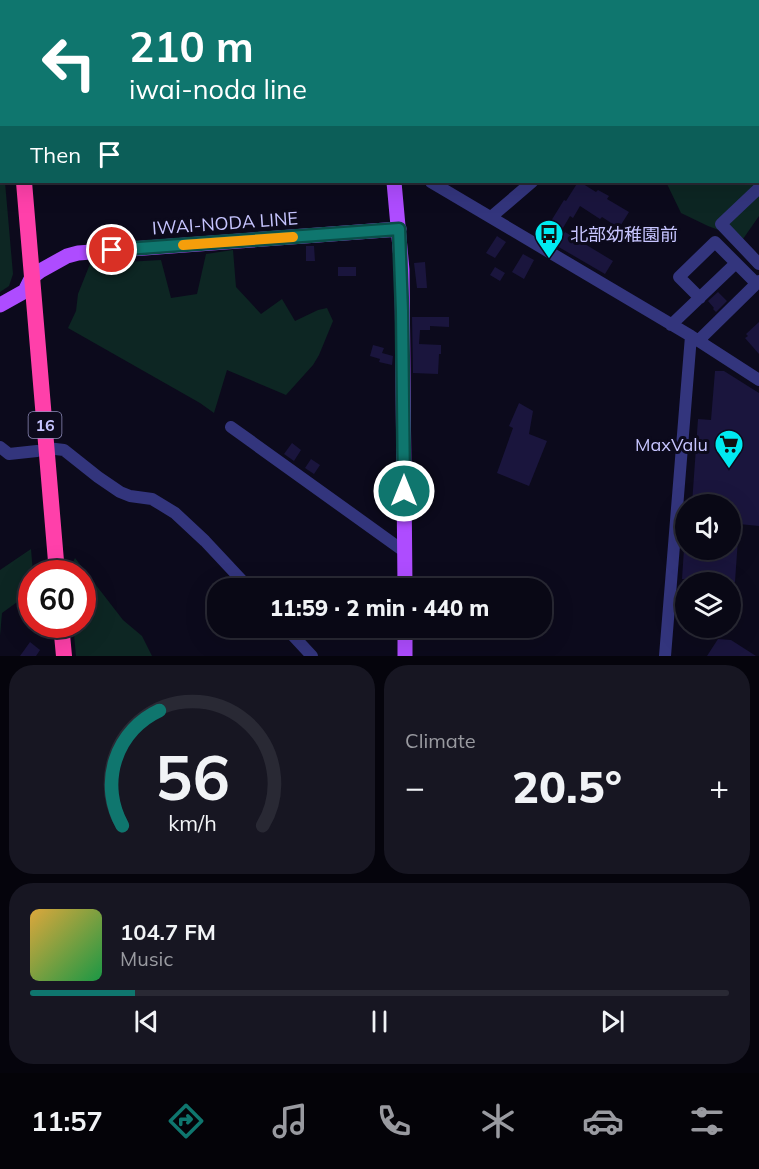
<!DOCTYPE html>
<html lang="en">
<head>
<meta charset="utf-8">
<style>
  :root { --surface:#090815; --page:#171622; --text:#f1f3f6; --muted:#999aa0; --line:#292934; --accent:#0f766e }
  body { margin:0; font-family:Mulish,"Noto Sans JP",sans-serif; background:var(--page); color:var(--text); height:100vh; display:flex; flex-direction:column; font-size:22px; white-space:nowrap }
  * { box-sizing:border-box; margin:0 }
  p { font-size:20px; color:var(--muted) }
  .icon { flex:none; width:33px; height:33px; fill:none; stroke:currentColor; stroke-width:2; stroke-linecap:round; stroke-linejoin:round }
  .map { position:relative; height:656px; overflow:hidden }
  .side { display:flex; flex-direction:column; gap:9px; padding:9px; background:#05040c; flex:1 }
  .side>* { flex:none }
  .top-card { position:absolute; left:0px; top:0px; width:759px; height:183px; box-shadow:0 6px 24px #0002,0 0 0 2px var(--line); background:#0f766e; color:#fff; overflow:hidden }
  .fabs { position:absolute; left:675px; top:494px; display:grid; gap:12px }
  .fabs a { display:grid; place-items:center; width:66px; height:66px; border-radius:50%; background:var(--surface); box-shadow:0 6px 24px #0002,0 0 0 2px var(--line); font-size:30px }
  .speed { position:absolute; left:18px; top:560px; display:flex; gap:12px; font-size:30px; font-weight:700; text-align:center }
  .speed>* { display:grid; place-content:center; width:78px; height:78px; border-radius:50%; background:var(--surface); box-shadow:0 6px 24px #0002,0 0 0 2px var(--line); line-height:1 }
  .speed .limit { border:9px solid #d22; background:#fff; color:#111 }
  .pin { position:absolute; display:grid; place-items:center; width:51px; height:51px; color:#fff; margin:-26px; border:3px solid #fff; border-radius:50%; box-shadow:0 2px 6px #0007 }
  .me { position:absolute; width:66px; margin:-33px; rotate:0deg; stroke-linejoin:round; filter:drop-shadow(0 0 4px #0008) }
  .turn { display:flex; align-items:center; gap:21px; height:126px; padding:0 30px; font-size:27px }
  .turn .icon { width:78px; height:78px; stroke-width:2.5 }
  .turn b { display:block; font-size:42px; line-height:51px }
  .then { display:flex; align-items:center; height:57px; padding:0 30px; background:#0003; gap:12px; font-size:22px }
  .big { font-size:45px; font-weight:800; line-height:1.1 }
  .side .tile { flex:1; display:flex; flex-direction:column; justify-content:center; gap:9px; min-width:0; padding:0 21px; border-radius:24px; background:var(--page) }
  .side .dial { align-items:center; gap:0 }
  .dial svg { height:156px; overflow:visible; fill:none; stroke:var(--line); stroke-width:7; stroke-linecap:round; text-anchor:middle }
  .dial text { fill:var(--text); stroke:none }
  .song { display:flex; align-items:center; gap:18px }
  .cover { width:72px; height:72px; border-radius:9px; background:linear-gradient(135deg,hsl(40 70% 55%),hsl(140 70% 35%)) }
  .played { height:6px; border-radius:3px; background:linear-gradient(90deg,var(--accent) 15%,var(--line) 15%) }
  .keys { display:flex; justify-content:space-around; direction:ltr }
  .heat { display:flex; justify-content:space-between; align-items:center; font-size:33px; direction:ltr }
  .side .tiles { flex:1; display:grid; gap:9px; grid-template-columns:1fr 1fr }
  .tile:last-child { grid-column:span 2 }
  .trip { position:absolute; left:207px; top:578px; width:345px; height:60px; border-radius:24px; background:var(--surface); box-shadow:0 6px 24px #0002,0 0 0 2px var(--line); font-weight:800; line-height:60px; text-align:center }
  .menu { display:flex; height:96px; justify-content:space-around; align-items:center; background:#040308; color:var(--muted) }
  .menu .icon { width:42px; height:42px }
  .menu .current { color:var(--accent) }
  .menu b { font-size:27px; color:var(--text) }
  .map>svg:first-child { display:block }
  .green { fill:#0d2623 }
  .building { fill:#1a153d }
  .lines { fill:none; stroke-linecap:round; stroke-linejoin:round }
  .minor { stroke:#33357d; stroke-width:12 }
  .major { stroke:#ae4cff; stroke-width:15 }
  .highway { stroke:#ff40aa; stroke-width:16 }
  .route-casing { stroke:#0a4d48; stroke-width:15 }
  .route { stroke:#0f766e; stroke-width:10 }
  .slow { stroke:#f59e0b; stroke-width:10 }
  .labels { text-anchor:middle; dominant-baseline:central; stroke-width:6; stroke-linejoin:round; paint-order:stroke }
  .shield { fill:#0c0a1c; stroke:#8f8dbb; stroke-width:1.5 }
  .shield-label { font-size:16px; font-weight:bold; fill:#c7c5ff }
  .street-label { font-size:18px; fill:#c7c5ff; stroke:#0c0a1c }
  .poi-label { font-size:18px; fill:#c7c5ff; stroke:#0c0a1c; text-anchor:start }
</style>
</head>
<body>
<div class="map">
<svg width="759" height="656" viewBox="0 0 759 656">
  <rect width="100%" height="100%" fill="#0c0a1c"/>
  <!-- green -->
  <path class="green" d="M 547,0 L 708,0 L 708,1 L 551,2 Z
    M 758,41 L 759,41 L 759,216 L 743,239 L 708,226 L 681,213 L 667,184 L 668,182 L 758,182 Z
    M 0,116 L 2,182 L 5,182 L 13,274 L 9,286 L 0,292 Z
    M 233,250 L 236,287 L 261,314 L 282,299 L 295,321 L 318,310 L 327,308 L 333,321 L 319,355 L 313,365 L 286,395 L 227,370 L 214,413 L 200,403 L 68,328 L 76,311 L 78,294 L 90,264 L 161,260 L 171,298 L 197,294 L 206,254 Z
    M 31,549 L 33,573 L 32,573 L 31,592 L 2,613 L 0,636 L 0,570 Z
    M 75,558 L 123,620 L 142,636 L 152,656 L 76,656 L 73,624 L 82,624 L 82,573 L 68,573 Z"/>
  <!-- building -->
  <path class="building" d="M 578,182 L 580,182 L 596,192 L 598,190 L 609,196 L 607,199 L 629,212 L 619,228 L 602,217 L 600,219 L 580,206 L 573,218 L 570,216 L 560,233 L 548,226 L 564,200 L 566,201 Z
    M 565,232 L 613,261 L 605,274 L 557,246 Z
    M 497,236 L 506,242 L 495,258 L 486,253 Z
    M 306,246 L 314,246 L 315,261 L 306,261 Z
    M 523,254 L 534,260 L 524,279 L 512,272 Z
    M 425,262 L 427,288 L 417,288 L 414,263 Z
    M 338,267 L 356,267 L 356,276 L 338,276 Z
    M 495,267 L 505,273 L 500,281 L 490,275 Z
    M 718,292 L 727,301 L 716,312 L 713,309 L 714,308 L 708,301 Z
    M 412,317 L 449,317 L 449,327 L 430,326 L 430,330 L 420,330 L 419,344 L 441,345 L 441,354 L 439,354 L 438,374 L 413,373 Z
    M 759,322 L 759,354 L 745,338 L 748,336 L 746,334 Z
    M 373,345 L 384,348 L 382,353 L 393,356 L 392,365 L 379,362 L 380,359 L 370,356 Z
    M 715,371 L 724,371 L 759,393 L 759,526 L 739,524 L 735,582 L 689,582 L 689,580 L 682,579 L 684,549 L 730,549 L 730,504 L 692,504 L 698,419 L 711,420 Z
    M 519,403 L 533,411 L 529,434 L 547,441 L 529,486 L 497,473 L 513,428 L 509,426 Z
    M 292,443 L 301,450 L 294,461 L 284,454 Z
    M 311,459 L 320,465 L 314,474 L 305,468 Z
    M 718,639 L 731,640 L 756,656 L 707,656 Z
    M 30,642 L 40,650 L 36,656 L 20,656 Z"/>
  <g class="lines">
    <!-- minor -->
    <path class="minor" d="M 756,2 L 758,0
      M 758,63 L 759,65
      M 431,182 L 691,336 L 759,380
      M 759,188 L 721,224 L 759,264
      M 491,217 L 532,182
      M 700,298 L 679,277 L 715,242 L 757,284
      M 671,325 L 736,263
      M 698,341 L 759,281
      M 231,427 L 405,552
      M 0,447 L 9,454 L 37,451
      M 47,448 L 64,450 L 98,477 L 120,492 L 130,496 L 152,499 L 175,513 L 205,541 L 249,588
      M 285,627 L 312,656
      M 665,656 L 691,336"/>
    <!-- major -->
    <path class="major" d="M 370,0 L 370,2
      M 394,182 L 402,270 L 405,588
      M 0,305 L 25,291 L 32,277 L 40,271 L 67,256 L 78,253 L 399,229
      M 405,627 L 405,656"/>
    <!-- highway -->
    <path class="highway" d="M 5,0 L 5,2
      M 24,182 L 57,573
      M 61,624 L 64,656"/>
  </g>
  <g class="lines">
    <!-- route casing -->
    <g class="route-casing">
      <path id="route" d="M 112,250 L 399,229 L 402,311 L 404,491"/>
    </g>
    <!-- route -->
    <use href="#route" class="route"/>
    <!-- slow -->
    <path class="slow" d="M 183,245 L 293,237"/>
  </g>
  <!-- icons -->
  <defs>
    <g id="bus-pin" transform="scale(1.5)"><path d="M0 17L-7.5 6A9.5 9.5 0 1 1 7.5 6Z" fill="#00eaf0" stroke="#0c0a1c"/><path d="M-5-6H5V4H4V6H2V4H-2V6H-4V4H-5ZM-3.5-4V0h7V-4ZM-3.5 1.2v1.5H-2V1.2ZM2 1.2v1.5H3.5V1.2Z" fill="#111"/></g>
    <g id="supermarket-pin" transform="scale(1.5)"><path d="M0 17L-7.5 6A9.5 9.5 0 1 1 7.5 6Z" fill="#00eaf0" stroke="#0c0a1c"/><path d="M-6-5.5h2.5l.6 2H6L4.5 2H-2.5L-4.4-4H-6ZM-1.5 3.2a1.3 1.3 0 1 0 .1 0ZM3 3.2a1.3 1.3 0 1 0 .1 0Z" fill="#111"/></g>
  </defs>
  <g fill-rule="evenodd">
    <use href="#bus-pin" x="549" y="234"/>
    <use href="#supermarket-pin" x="729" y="444"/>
  </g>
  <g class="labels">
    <!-- shield labels -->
    <rect class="shield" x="28.5" y="412" width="33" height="26" rx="4.5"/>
    <g class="shield-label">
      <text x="45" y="425">16</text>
    </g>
    <!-- street labels -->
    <g class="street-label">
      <text transform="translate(225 223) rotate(-4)">IWAI-NODA LINE</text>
    </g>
    <!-- poi labels -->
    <g class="poi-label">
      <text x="570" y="234">北部幼稚園前</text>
      <text x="708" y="444" text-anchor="end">MaxValu</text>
    </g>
  </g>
</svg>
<div class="fabs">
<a><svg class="icon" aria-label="sound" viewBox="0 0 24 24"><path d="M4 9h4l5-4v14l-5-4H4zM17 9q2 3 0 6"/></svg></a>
<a><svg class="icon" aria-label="layers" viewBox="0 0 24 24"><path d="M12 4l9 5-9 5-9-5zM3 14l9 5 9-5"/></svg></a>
</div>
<div class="speed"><div class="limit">60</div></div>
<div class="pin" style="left:112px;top:250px;background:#d93025"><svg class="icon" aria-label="arrive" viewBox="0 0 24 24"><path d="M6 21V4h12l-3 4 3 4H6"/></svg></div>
<svg class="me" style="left:404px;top:491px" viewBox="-20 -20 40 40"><circle r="17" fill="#0f766e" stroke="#fff" stroke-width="3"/><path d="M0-11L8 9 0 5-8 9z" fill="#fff"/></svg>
<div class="trip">11:59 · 2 min · 440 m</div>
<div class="top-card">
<div class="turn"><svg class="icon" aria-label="left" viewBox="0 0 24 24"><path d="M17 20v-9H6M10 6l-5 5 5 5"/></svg><div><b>210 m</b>iwai-noda line</div></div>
<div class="then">Then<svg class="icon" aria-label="arrive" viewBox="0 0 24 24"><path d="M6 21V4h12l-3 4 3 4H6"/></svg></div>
</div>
</div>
<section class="side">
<div class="tiles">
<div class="tile dial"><svg viewBox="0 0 100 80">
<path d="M14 69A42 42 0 1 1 86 69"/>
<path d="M14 69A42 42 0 0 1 33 10" stroke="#0f766e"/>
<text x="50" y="56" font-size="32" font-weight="700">56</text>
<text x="50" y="72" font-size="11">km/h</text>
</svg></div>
<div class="tile"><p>Climate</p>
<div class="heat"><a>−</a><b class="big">20.5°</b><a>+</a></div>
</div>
<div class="tile">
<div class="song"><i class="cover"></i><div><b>104.7 FM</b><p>Music</p></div></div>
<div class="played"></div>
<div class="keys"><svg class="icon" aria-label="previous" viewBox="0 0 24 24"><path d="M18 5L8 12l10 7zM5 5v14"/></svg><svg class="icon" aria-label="pause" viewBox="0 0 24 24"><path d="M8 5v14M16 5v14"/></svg><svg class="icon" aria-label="next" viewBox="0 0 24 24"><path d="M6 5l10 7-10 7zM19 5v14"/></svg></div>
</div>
</div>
</section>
<nav class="menu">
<b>11:57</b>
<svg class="icon current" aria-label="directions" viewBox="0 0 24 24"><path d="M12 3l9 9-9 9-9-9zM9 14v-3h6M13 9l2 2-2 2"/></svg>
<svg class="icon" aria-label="music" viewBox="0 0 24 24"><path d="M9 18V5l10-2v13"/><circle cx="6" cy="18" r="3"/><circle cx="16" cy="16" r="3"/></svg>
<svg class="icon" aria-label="phone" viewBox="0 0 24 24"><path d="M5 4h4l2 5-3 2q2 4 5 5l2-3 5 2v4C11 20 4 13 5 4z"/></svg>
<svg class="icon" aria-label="climate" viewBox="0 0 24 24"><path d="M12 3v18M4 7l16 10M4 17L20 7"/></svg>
<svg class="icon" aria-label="car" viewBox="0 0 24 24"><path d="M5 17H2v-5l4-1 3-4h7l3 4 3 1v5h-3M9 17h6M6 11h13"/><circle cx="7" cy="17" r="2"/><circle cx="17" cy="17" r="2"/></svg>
<svg class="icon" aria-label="filters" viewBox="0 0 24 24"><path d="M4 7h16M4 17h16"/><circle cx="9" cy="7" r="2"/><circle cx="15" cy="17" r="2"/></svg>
</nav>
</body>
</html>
